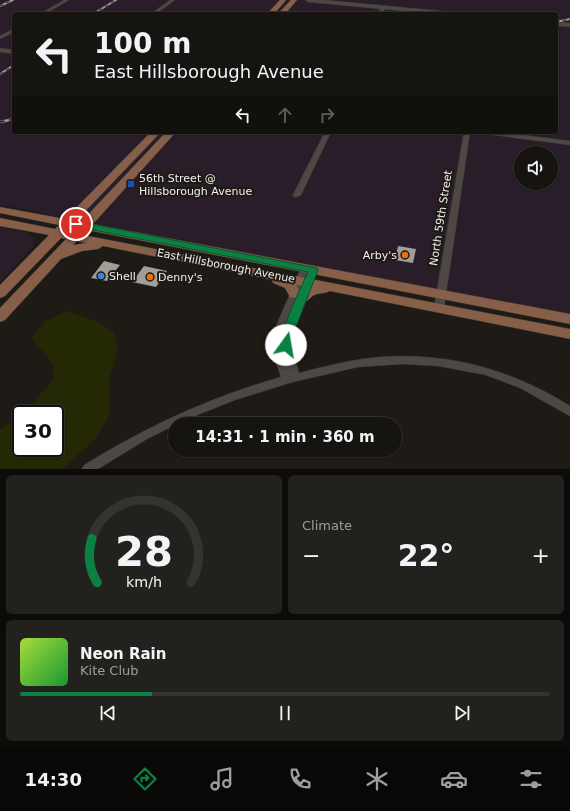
<!DOCTYPE html>
<html lang="en">
<head>
<meta charset="utf-8">
<style>
  :root { --surface:#161410; --page:#23211e; --text:#f1f3f6; --muted:#9e9e9f; --line:#353330; --accent:#0b8043 }
  body { margin:0; font-family:"DejaVu Sans",sans-serif; background:var(--page); color:var(--text); height:100vh; display:flex; flex-direction:column; font-size:15px; white-space:nowrap }
  * { box-sizing:border-box; margin:0 }
  p { font-size:13px; color:var(--muted) }
  .icon { flex:none; width:22px; height:22px; fill:none; stroke:currentColor; stroke-width:2; stroke-linecap:round; stroke-linejoin:round }
  .map { position:relative; height:469px; overflow:hidden }
  .side { display:flex; flex-direction:column; gap:6px; padding:6px; background:#0c0b09; flex:1 }
  .side>* { flex:none }
  .guide { position:absolute; left:12px; top:12px; width:546px; height:122px; border-radius:4px; box-shadow:0 1px 3px #0004,0 0 0 1px var(--line); background:#161410; color:var(--text); overflow:hidden }
  .controls { position:absolute; left:514px; top:146px; display:grid; gap:8px }
  .controls a { display:grid; place-items:center; width:44px; height:44px; border-radius:50%; background:var(--surface); box-shadow:0 1px 3px #0004,0 0 0 1px var(--line); font-size:20px }
  .speed { position:absolute; left:12px; top:405px; display:flex; gap:8px; font-size:20px; font-weight:700; text-align:center }
  .speed>* { display:grid; place-content:center; width:52px; height:52px; border-radius:50%; background:var(--surface); box-shadow:0 1px 3px #0004,0 0 0 1px var(--line); line-height:1 }
  .speed .limit { border:2px solid #111; border-radius:6px; background:#fff; color:#111 }
  .pin { position:absolute; display:grid; place-items:center; width:34px; height:34px; color:#fff; margin:-17px; border:2px solid #fff; border-radius:50%; box-shadow:0 1px 4px #0007 }
  .me { position:absolute; width:44px; margin:-22px; rotate:13deg; stroke-linejoin:round; filter:drop-shadow(0 0 3px #0008) }
  .turn { display:flex; align-items:center; gap:14px; height:84px; padding:0 16px; font-size:18px }
  .turn .icon { width:52px; height:52px; stroke-width:2.5 }
  .turn b { display:block; font-size:28px; line-height:34px }
  .lanes { display:flex; align-items:center; height:38px; padding:0 16px; background:#0003; justify-content:center; gap:20px; direction:ltr }
  .lanes .off { opacity:.35 }
  .big { font-size:30px; font-weight:800; line-height:1.1 }
  .side .tile { flex:1; display:flex; flex-direction:column; justify-content:center; gap:6px; min-width:0; padding:0 14px; border-radius:6px; background:var(--page) }
  .side .dial { align-items:center; gap:0 }
  .dial svg { height:104px; overflow:visible; fill:none; stroke:var(--line); stroke-width:7; stroke-linecap:round; text-anchor:middle }
  .dial text { fill:var(--text); stroke:none }
  .song { display:flex; align-items:center; gap:12px }
  .cover { width:48px; height:48px; border-radius:6px; background:linear-gradient(135deg,hsl(80 70% 55%),hsl(130 70% 35%)) }
  .played { height:4px; border-radius:2px; background:linear-gradient(90deg,var(--accent) 25%,var(--line) 25%) }
  .keys { display:flex; justify-content:space-around; direction:ltr }
  .heat { display:flex; justify-content:space-between; align-items:center; font-size:22px; direction:ltr }
  .side .tiles { flex:1; display:grid; gap:6px; grid-template-columns:1fr 1fr }
  .tile:last-child { grid-column:span 2 }
  .trip { position:absolute; left:168px; top:417px; width:234px; height:40px; border-radius:20px; background:var(--surface); box-shadow:0 1px 3px #0004,0 0 0 1px var(--line); font-weight:800; line-height:40px; text-align:center }
  .dock { display:flex; height:64px; justify-content:space-around; align-items:center; background:#090806; color:var(--muted) }
  .dock .icon { width:28px; height:28px }
  .dock .current { color:var(--accent) }
  .dock b { font-size:18px; color:var(--text) }
  .map>svg:first-child { display:block }
  .industrial { fill:#2a1d2a; fill-rule:evenodd }
  .green { fill:#252805; fill-rule:evenodd }
  .building { fill:#a39d98 }
  .lines { fill:none; stroke-linecap:round; stroke-linejoin:round }
  .minor-casing { stroke:#373431; stroke-width:1 }
  .tertiary-casing { stroke:#373431; stroke-width:1 }
  .primary-casing { stroke:#373431; stroke-width:1 }
  .minor { fill:#4d4843; fill-rule:evenodd }
  .tertiary { fill:#4d4843; fill-rule:evenodd }
  .primary { fill:#875f49; fill-rule:evenodd }
  .rail-far1-casing { stroke:#9e9a97; stroke-width:2 }
  .rail-casing { stroke:#9e9a97; stroke-width:2.5 }
  .rail-far1 { stroke:#1e1a16; stroke-width:1; stroke-dasharray:3.5; stroke-linecap:butt }
  .rail { stroke:#1e1a16; stroke-width:1.5; stroke-dasharray:4.5; stroke-linecap:butt }
  .route { fill:#0b8043; stroke:#07532c }
  .transit-dot { fill:#1a4fb4; stroke:#1e1a16; stroke-width:1.5 }
  .food-dot { fill:#e8710a; stroke:#1e1a16; stroke-width:1.5 }
  .shop-dot { fill:#3f7fe0; stroke:#1e1a16; stroke-width:1.5 }
  .labels { text-anchor:middle; dominant-baseline:central; stroke-width:4; stroke-linejoin:round; paint-order:stroke }
  .poi-label { font-size:11px; fill:#f1eeeb; stroke:#1e1a16; text-anchor:start }
  .street-label { font-size:11px; fill:#f1eeeb; stroke:#1e1a16 }
</style>
</head>
<body>
<div class="map">
<svg width="570" height="469" viewBox="0 0 570 469">
  <rect width="100%" height="100%" fill="#1e1a16"/>
  <!-- industrial -->
  <path class="industrial" d="M 0,0 L 570,0 L 570,315 L 0,205 ZM 14,14 L 556,14 L 556,132 L 14,132 ZM 521,153 L 551,153 L 551,183 L 521,183 Z
    M 0,227 L 26,232 L 33,238 L 33,247 L 0,282 Z"/>
  <!-- green -->
  <path class="green" d="M 67,311 L 96,321 L 115,333 L 117,351 L 109,380 L 110,415 L 95,439 L 63,469 L 0,469 L 0,430 L 28,408 L 53,380 L 53,365 L 32,338 L 45,321 ZM 21,414 L 55,414 L 55,448 L 21,448 Z"/>
  <!-- building -->
  <path class="building" d="M 398,246 L 416,249 L 413,263 L 395,260 Z
    M 104,261 L 120,265 L 107,281 L 91,278 Z
    M 144,266 L 167,271 L 156,287 L 132,282 Z"/>
  <g class="lines">
    <!-- minor casing -->
    <g class="minor-casing">
      <path id="minor" d="M 64,0 L 69,0 L 45,14 L 40,14 Z
        M 170,0 L 175,0 L 156,14 L 151,14 Z
        M 382,6 L 386,7 L 382,14 L 378,14 Z
        M 14,29 L 14,32 L 0,39 L 0,36 Z
        M 0,48 L 14,50 L 14,54 L 0,52 Z
        M 325,132 L 331,132 L 301,195 L 297,197 L 294,197 L 293,195 Z
        M 464,132 L 470,132 L 444,308 L 442,310 L 436,310 L 434,308 Z
        M 483,132 L 501,132 L 570,141 L 570,145 L 486,134 Z
        M 305,265 L 309,268 L 283,333 L 280,345 L 286,363 L 281,345 L 283,332 L 309,270 L 310,268 L 316,268 L 317,270 L 293,332 L 291,345 L 299,373 C 322,367 346,361 370,358 C 441,350 510,368 570,406 L 570,416 L 520,388 L 486,375 L 438,366 L 402,364 L 358,367 L 293,382 L 235,400 L 175,424 L 175,425 L 147,439 L 98,469 L 82,469 L 84,465 C 146,427 210,397 281,377 L 270,345 L 273,333 L 301,268 Z"/>
    </g>
    <!-- tertiary casing -->
    <g class="tertiary-casing">
      <path id="tertiary" d="M 305,0 L 324,0 L 452,12 L 455,14 L 435,14 L 308,2 Z
        M 556,22 L 570,23 L 570,27 L 556,26 Z"/>
    </g>
    <!-- primary casing -->
    <g class="primary-casing">
      <path id="primary" d="M 280,0 L 286,0 L 274,14 L 267,14 Z
        M 291,0 L 297,0 L 285,14 L 278,14 Z
        M 151,132 L 161,132 L 76,221 L 81,222 L 166,132 L 176,132 L 93,224 L 570,314 L 570,324 L 87,230 L 83,235 L 570,329 L 570,339 L 330,291 C 326,293 322,293 317,294 C 309,296 308,305 297,302 L 296,298 L 290,297 L 285,288 L 273,283 L 272,280 L 103,246 L 98,249 L 82,251 L 61,259 L 5,320 L 0,322 L 0,308 L 66,239 L 61,238 L 5,296 L 0,298 L 0,285 L 49,235 L 0,226 L 0,218 L 55,229 L 59,225 L 0,213 L 0,207 L 65,219 ZM 71,227 L 75,228 L 71,232 L 67,231 ZM 77,241 L 86,243 L 73,245 ZM 296,285 L 307,287 L 301,292 Z"/>
    </g>
    <!-- minor -->
    <use href="#minor" class="minor"/>
    <!-- tertiary -->
    <use href="#tertiary" class="tertiary"/>
    <!-- primary -->
    <use href="#primary" class="primary"/>
    <!-- rail-far1 casing -->
    <g class="rail-far1-casing">
      <path id="rail-far1" d="M 0,6 L 13,0
        M 93,14 L 116,0
        M 556,22 L 570,19
        M 0,74 L 14,65"/>
    </g>
    <!-- rail casing -->
    <g class="rail-casing">
      <path id="rail" d="M 0,122 L 14,119"/>
    </g>
    <!-- rail-far1 -->
    <use href="#rail-far1" class="rail-far1"/>
    <!-- rail -->
    <use href="#rail" class="rail"/>
  </g>
  <!-- route -->
  <path class="route" d="M 76,221 L 317,268 L 318,270 L 294,332 L 290,348 L 286,350 L 282,348 C 276,338 302,285 308,272 L 73,226 L 72,224 L 73,222 Z"/>
  <!-- markers -->
  <rect class="transit-dot" x="127" y="180" width="8" height="8" rx="2"/>
  <g class="food-dot">
    <circle cx="405" cy="255" r="4"/>
    <circle cx="150" cy="277" r="4"/>
  </g>
  <circle class="shop-dot" cx="101" cy="276" r="4"/>
  <g class="labels">
    <!-- poi labels -->
    <g class="poi-label">
      <text x="139" y="178">56th Street @<tspan x="139" dy="13">Hillsborough Avenue</tspan></text>
      <text x="397" y="255" text-anchor="end">Arby's</text>
      <text x="109" y="276">Shell</text>
      <text x="158" y="277">Denny's</text>
    </g>
    <!-- street labels -->
    <g class="street-label">
      <text transform="translate(441 218) rotate(-81)">North 59th Street</text>
      <text transform="translate(226 266) rotate(11)">East Hillsborough Avenue</text>
    </g>
  </g>
</svg>
<div class="controls">
<a><svg class="icon" aria-label="sound" viewBox="0 0 24 24"><path d="M4 9h4l5-4v14l-5-4H4zM17 9q2 3 0 6"/></svg></a>
</div>
<div class="speed"><div class="limit">30</div></div>
<div class="pin" style="left:76px;top:224px;background:#d93025"><svg class="icon" aria-label="arrive" viewBox="0 0 24 24"><path d="M6 21V4h12l-3 4 3 4H6"/></svg></div>
<svg class="me" style="left:286px;top:345px" viewBox="-20 -20 40 40"><circle r="19" fill="#fff"/><path d="M0-13L10 11 0 6-10 11z" fill="#0b8043"/></svg>
<div class="trip">14:31 · 1 min · 360 m</div>
<div class="guide">
<div class="turn"><svg class="icon" aria-label="left" viewBox="0 0 24 24"><path d="M17 20v-9H6M10 6l-5 5 5 5"/></svg><div><b>100 m</b>East Hillsborough Avenue</div></div>
<div class="lanes"><svg class="icon" aria-label="left" viewBox="0 0 24 24"><path d="M17 20v-9H6M10 6l-5 5 5 5"/></svg><svg class="icon off" aria-label="ahead" viewBox="0 0 24 24"><path d="M12 20V5M6 11l6-6 6 6"/></svg><svg class="icon off" aria-label="right" viewBox="0 0 24 24"><path d="M7 20v-9h11M14 6l5 5-5 5"/></svg></div>
</div>
</div>
<section class="side">
<div class="tiles">
<div class="tile dial"><svg viewBox="0 0 100 80">
<path d="M14 69A42 42 0 1 1 86 69"/>
<path d="M14 69A42 42 0 0 1 10 35" stroke="#0b8043"/>
<text x="50" y="56" font-size="32" font-weight="700">28</text>
<text x="50" y="72" font-size="11">km/h</text>
</svg></div>
<div class="tile"><p>Climate</p>
<div class="heat"><a>−</a><b class="big">22°</b><a>+</a></div>
</div>
<div class="tile">
<div class="song"><i class="cover"></i><div><b>Neon Rain</b><p>Kite Club</p></div></div>
<div class="played"></div>
<div class="keys"><svg class="icon" aria-label="previous" viewBox="0 0 24 24"><path d="M18 5L8 12l10 7zM5 5v14"/></svg><svg class="icon" aria-label="pause" viewBox="0 0 24 24"><path d="M8 5v14M16 5v14"/></svg><svg class="icon" aria-label="next" viewBox="0 0 24 24"><path d="M6 5l10 7-10 7zM19 5v14"/></svg></div>
</div>
</div>
</section>
<nav class="dock">
<b>14:30</b>
<svg class="icon current" aria-label="directions" viewBox="0 0 24 24"><path d="M12 3l9 9-9 9-9-9zM9 14v-3h6M13 9l2 2-2 2"/></svg>
<svg class="icon" aria-label="music" viewBox="0 0 24 24"><path d="M9 18V5l10-2v13"/><circle cx="6" cy="18" r="3"/><circle cx="16" cy="16" r="3"/></svg>
<svg class="icon" aria-label="phone" viewBox="0 0 24 24"><path d="M5 4h4l2 5-3 2q2 4 5 5l2-3 5 2v4C11 20 4 13 5 4z"/></svg>
<svg class="icon" aria-label="climate" viewBox="0 0 24 24"><path d="M12 3v18M4 7l16 10M4 17L20 7"/></svg>
<svg class="icon" aria-label="car" viewBox="0 0 24 24"><path d="M5 17H2v-5l4-1 3-4h7l3 4 3 1v5h-3M9 17h6M6 11h13"/><circle cx="7" cy="17" r="2"/><circle cx="17" cy="17" r="2"/></svg>
<svg class="icon" aria-label="filters" viewBox="0 0 24 24"><path d="M4 7h16M4 17h16"/><circle cx="9" cy="7" r="2"/><circle cx="15" cy="17" r="2"/></svg>
</nav>
</body>
</html>
